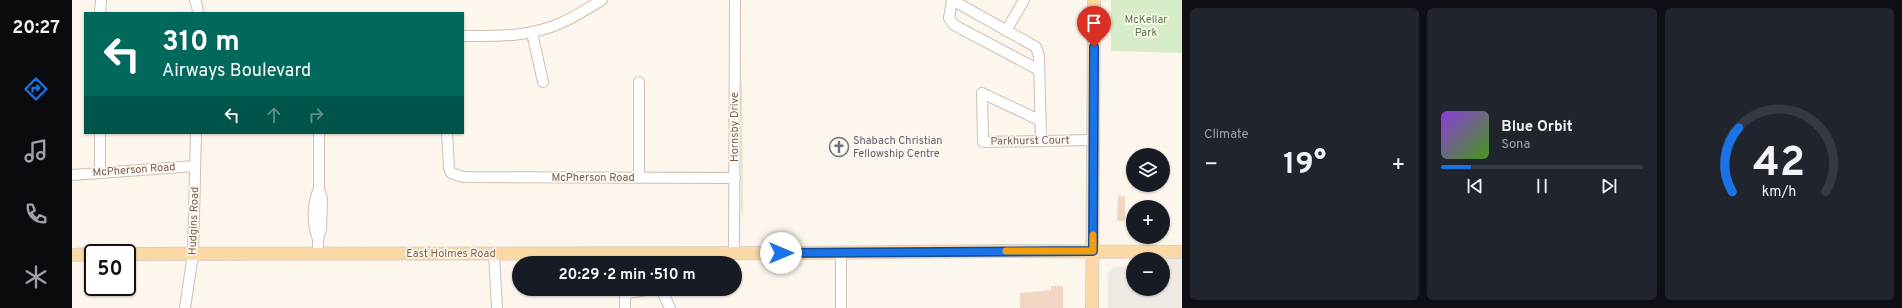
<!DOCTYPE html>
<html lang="en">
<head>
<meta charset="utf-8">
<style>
  :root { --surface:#171b24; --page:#20242c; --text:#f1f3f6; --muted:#9ea1a6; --line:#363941; --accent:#1a73e8 }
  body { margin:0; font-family:Overpass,sans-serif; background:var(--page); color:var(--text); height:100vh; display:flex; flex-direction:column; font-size:15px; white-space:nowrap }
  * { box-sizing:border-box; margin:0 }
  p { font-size:13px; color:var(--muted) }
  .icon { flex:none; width:22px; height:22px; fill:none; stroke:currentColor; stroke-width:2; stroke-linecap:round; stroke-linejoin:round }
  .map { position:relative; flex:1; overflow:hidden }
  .side { display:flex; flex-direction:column; gap:8px; padding:8px; background:#0d0f14; width:720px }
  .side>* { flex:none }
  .top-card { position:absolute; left:12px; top:12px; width:380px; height:122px; border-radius:0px; box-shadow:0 1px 3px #0004; background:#00695c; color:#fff; overflow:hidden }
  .controls { position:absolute; left:1054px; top:148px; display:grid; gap:8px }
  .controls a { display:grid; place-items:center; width:44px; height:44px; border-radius:50%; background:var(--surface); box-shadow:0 1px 3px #0004; font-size:20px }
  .speed { position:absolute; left:12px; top:244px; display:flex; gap:8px; font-size:20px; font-weight:700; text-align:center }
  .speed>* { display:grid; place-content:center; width:52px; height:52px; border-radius:50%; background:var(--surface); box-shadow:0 1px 3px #0004; line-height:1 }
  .speed .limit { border:2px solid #111; border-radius:6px; background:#fff; color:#111 }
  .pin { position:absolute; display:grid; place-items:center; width:34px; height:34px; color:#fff; margin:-41px -17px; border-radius:50% 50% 50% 0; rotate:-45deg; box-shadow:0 0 4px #0007 }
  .pin .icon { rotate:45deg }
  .me { position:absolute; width:44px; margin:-22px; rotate:90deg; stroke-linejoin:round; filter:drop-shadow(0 0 3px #0008) }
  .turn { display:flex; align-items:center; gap:14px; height:84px; padding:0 12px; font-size:18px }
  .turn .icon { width:52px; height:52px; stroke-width:2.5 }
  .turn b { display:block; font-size:28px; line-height:34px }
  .lanes { display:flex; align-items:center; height:38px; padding:0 12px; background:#0003; justify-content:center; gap:20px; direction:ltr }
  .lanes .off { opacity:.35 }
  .big { font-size:30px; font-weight:700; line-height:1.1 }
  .side .widget { flex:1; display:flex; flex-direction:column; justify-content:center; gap:6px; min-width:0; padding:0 14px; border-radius:6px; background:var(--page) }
  .side .dial { align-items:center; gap:0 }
  .dial svg { height:104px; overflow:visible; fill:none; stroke:var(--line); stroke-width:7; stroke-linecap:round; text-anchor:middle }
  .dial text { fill:var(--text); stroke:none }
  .song { display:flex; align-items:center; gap:12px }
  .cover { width:48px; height:48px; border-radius:6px; background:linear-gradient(135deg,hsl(270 70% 55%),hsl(100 70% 35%)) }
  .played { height:4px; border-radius:2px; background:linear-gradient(90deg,var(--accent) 15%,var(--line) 15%) }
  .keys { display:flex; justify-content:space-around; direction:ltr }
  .heat { display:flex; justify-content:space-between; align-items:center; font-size:22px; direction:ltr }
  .side .tiles { flex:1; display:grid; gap:8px; grid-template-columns:repeat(3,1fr) }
  .trip { position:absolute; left:440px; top:256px; width:230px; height:40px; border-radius:20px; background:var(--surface); box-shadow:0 1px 3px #0004; font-weight:700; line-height:40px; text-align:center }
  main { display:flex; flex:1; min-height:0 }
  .dock { display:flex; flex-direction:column; width:72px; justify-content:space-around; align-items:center; background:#090b0e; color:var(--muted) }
  .dock .icon { width:28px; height:28px }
  .dock .on { color:var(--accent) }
  .dock b { font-size:18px; color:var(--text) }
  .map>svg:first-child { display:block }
  .industrial { fill:#efe9e4 }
  .green { fill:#d8ecc9 }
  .building { fill:#f3d5c3 }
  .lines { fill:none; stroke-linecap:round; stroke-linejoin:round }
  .minor-casing { stroke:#d1beb0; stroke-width:12 }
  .major-casing { stroke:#dad1cd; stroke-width:14 }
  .minor { stroke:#fff; stroke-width:10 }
  .major { stroke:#fbd9a5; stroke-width:12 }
  .route-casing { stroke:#114b97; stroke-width:10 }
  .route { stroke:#1a73e8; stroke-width:7 }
  .slow { stroke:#f59e0b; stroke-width:7 }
  .labels { text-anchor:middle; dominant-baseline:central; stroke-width:3; stroke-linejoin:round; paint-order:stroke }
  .park-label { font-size:11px; fill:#537a41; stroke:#fffaf3 }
  .street-label { font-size:11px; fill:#7a5c4d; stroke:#fffaf3 }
  .worship-label { font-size:11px; fill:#5b616d; stroke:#fffaf3; text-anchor:start }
</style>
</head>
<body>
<main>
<nav class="dock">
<b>20:27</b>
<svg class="icon on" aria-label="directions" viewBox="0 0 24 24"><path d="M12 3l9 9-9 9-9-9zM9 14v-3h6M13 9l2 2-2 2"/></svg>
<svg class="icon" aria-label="music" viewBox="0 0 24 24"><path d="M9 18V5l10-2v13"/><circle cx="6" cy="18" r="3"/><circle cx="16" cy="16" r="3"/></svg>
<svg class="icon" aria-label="phone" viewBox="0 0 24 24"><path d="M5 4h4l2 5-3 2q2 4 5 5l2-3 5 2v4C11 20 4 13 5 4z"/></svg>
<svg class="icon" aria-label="climate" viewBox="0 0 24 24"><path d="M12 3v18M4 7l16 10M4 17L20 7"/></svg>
</nav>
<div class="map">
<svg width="1110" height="308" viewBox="0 0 1110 308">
  <rect width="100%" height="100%" fill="#fdf6ec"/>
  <!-- industrial -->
  <path class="industrial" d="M 1078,257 L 1110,257 L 1110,308 L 1036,308 L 1036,274 L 1040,268 L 1061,265 L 1061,289 L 1091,289 L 1091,259 L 1078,259 Z"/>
  <!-- green -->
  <path class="green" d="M 1039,0 L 1110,0 L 1110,53 L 1039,51 Z
    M 669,82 L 670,82 L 671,217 L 669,210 Z"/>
  <!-- building -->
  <path class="building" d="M 1046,196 L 1053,196 L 1053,221 L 1045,221 Z
    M 979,286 L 991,286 L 991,308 L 948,308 L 948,293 L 979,290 Z"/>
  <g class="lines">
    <!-- minor casing -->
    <g class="minor-casing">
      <path id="minor" d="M 123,0 L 125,5 L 126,13
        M 880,0 L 964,47 L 967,56 L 969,141
        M 880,0 L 877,18 L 882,25 L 967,70
        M 28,13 L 29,0
        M 934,31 L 952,0
        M 460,33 L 471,82
        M 391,36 C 425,36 458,37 489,23 C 503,17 516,8 530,0
        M 567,82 L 567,178
        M 969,121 L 910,93 L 911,142 L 1022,140
        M 28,133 L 28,172
        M 375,133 L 377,168 L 379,173 L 391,177 L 663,178
        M 0,175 L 123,166
        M 246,239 C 240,224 240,205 247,189
        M 246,253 L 246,239 L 249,229 L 250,199 L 247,189 L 247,133
        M 662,253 L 663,0
        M 422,254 L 425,308
        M 113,308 L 121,254 L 124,133
        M 553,308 L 553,298 L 555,293 L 581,289 L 590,291 L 598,308
        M 769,308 L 769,253"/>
    </g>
    <!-- major casing -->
    <g class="major-casing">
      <path id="major" d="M 55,254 L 724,253 L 935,251 L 1110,252
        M 0,255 L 21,254
        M 1020,308 L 1022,0"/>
    </g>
    <!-- minor -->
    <use href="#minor" class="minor"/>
    <!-- major -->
    <use href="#major" class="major"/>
  </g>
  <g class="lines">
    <!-- route casing -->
    <g class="route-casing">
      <path id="route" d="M 709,253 L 1021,251 L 1022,47"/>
    </g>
    <!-- route -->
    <use href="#route" class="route"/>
    <!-- slow -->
    <path class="slow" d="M 934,251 L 1021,251 L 1021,235"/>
  </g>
  <!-- icons -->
  <defs>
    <g id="church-ring" transform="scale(1)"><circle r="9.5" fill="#fffaf3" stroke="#6b7280" stroke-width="1.5"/><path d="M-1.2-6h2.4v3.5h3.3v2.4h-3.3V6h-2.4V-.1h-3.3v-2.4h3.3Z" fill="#6b7280"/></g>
  </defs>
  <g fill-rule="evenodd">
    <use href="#church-ring" x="767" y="147"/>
  </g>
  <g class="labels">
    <!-- park labels -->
    <g class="park-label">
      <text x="1074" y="20">McKellar<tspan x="1074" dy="13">Park</tspan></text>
    </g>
    <!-- street labels -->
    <g class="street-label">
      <text transform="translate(663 127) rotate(-90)">Hornsby Drive</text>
      <text transform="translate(958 141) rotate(-1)">Parkhurst Court</text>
      <text transform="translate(62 170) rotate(-4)">McPherson Road</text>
      <text x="521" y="178">McPherson Road</text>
      <text transform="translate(122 221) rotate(-88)">Hudgins Road</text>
      <text x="379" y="254">East Holmes Road</text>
    </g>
    <!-- worship labels -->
    <g class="worship-label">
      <text x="781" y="141">Shabach Christian<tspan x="781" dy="13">Fellowship Centre</tspan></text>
    </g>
  </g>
</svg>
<div class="controls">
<a><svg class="icon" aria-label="layers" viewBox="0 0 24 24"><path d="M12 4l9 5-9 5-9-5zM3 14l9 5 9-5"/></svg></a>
<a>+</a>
<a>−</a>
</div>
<div class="speed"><div class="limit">50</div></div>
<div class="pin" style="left:1022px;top:47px;background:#d93025"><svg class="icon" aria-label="arrive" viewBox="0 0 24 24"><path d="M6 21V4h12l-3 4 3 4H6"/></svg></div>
<svg class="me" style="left:709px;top:253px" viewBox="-20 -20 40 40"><circle r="19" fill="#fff"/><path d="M0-13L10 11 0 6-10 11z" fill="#1a73e8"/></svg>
<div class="trip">20:29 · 2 min · 510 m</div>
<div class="top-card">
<div class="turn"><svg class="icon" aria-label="left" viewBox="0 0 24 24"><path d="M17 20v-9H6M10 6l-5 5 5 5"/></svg><div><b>310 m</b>Airways Boulevard</div></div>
<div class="lanes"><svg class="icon" aria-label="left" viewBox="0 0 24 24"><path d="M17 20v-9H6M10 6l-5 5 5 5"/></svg><svg class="icon off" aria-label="ahead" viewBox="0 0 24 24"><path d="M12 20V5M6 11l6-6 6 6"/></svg><svg class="icon off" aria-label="right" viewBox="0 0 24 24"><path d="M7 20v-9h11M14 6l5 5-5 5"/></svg></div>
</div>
</div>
<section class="side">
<div class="tiles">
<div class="widget"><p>Climate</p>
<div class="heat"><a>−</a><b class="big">19°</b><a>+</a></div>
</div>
<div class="widget">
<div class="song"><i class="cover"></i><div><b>Blue Orbit</b><p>Sona</p></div></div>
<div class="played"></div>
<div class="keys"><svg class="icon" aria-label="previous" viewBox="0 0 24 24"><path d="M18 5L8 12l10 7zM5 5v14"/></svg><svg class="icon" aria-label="pause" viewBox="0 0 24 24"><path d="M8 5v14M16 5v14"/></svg><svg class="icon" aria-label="next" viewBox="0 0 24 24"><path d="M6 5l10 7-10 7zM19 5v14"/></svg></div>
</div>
<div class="widget dial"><svg viewBox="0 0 100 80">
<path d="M14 69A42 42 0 1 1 86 69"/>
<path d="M14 69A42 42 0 0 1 19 20" stroke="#1a73e8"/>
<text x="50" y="56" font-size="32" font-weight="700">42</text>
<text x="50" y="72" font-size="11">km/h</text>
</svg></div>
</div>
</section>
</main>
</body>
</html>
